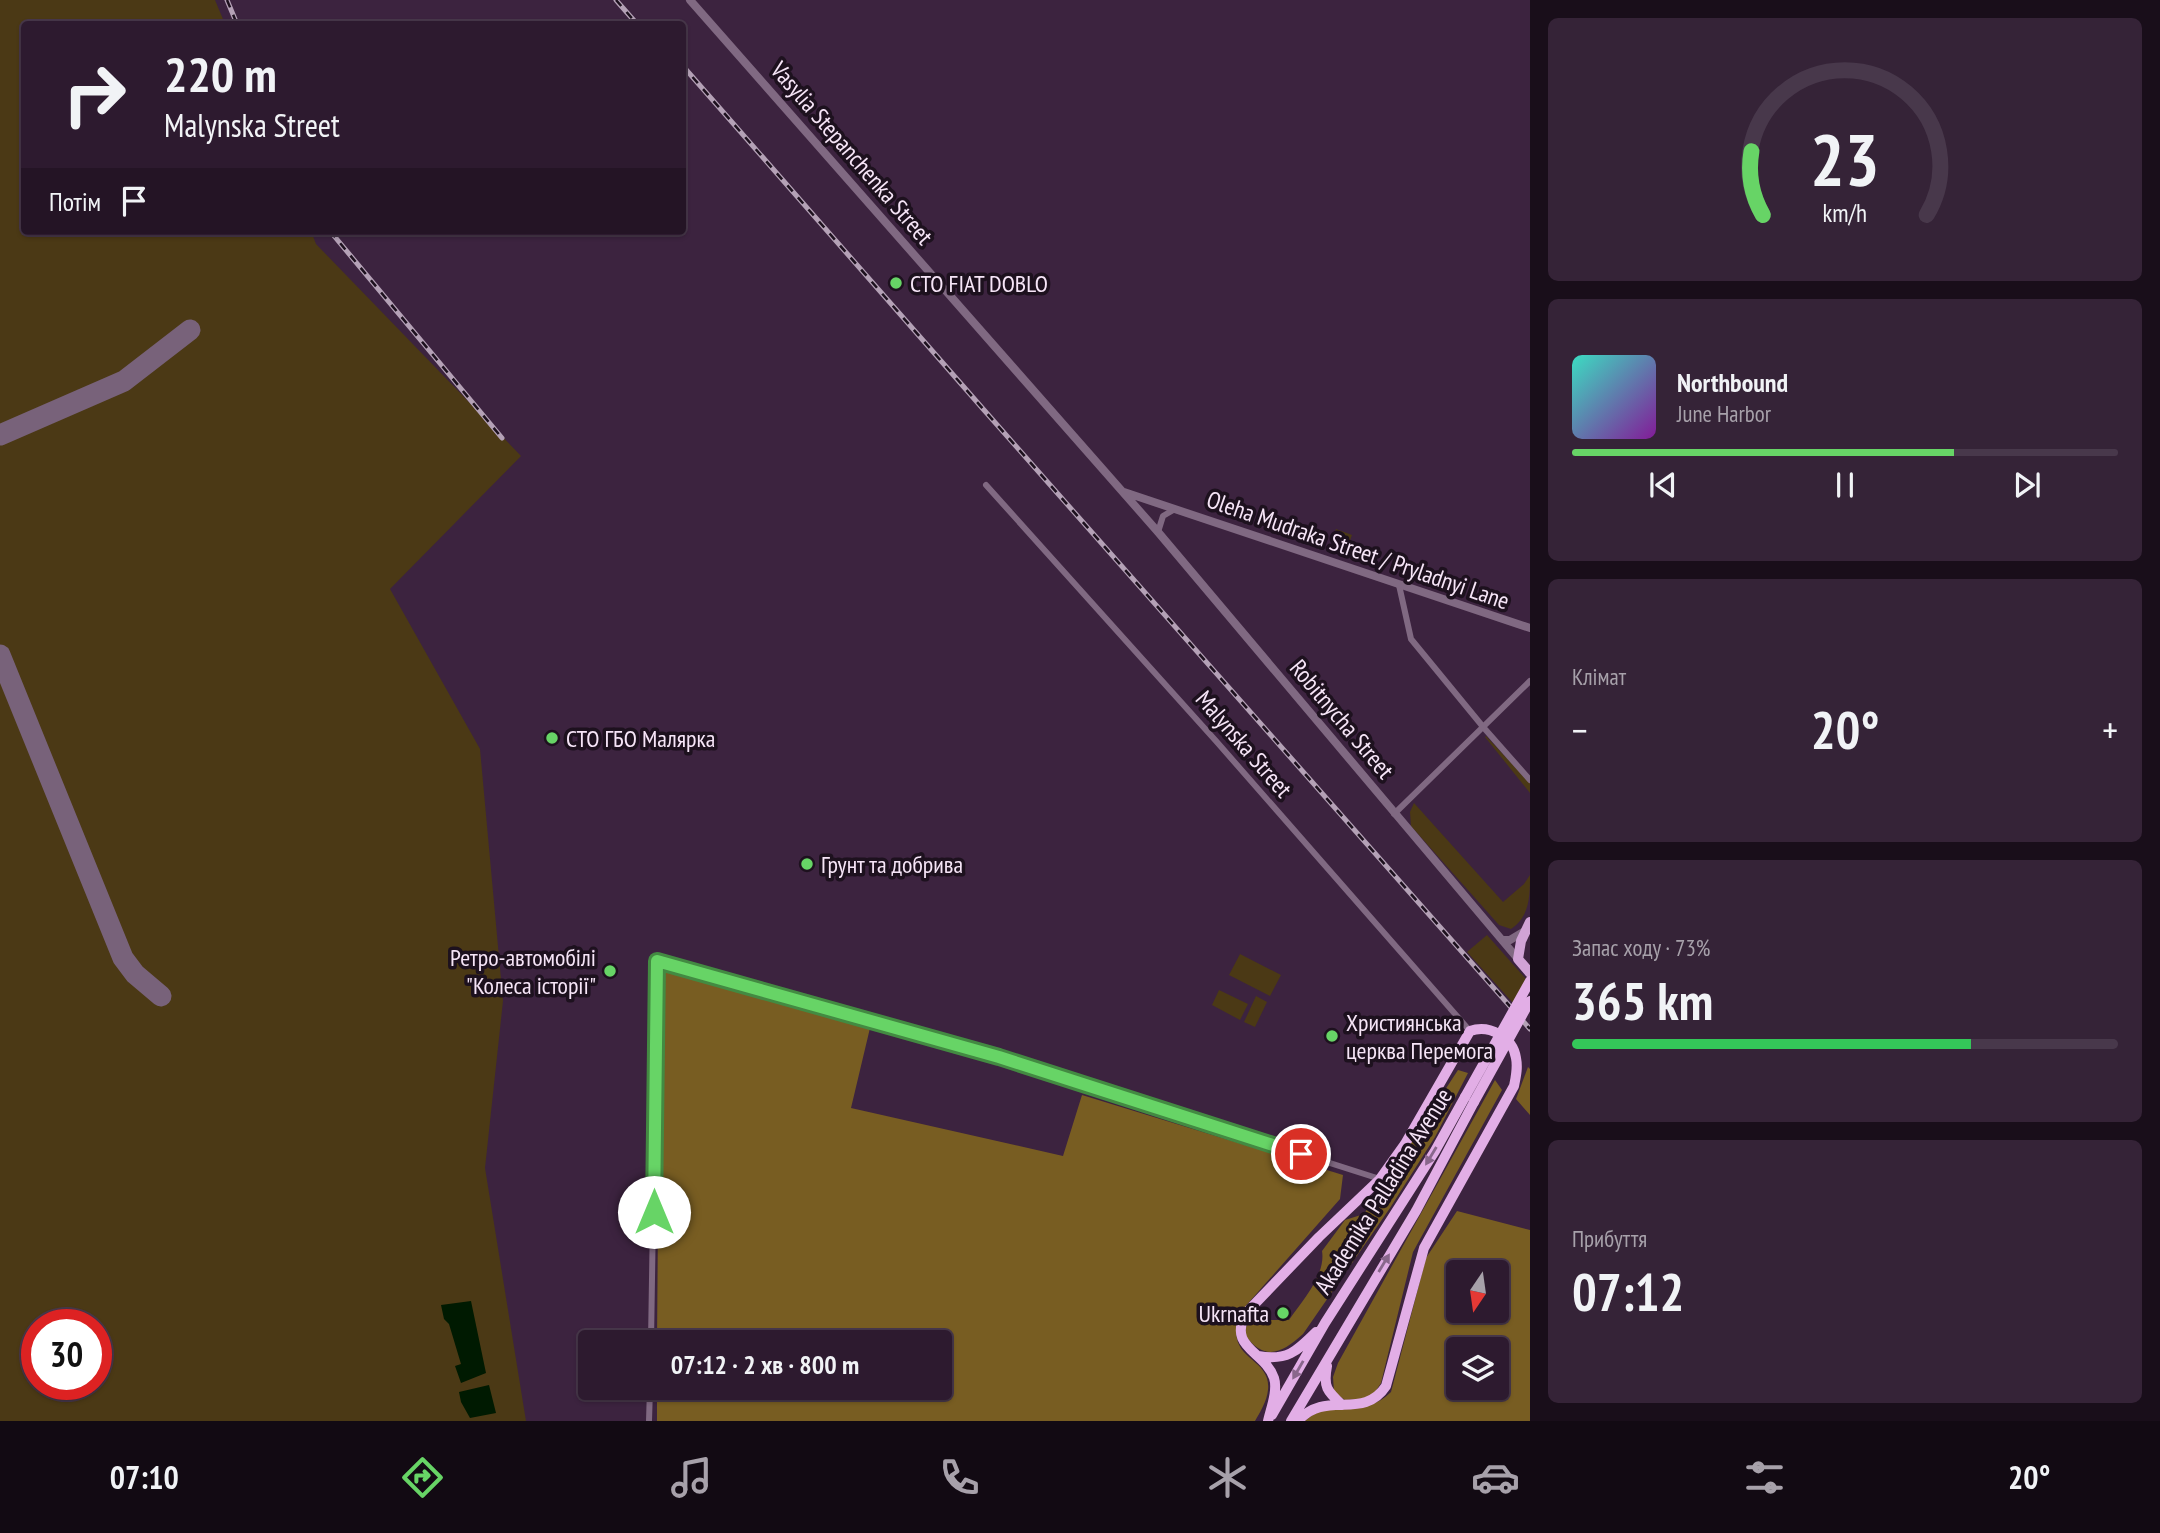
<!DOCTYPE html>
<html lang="uk">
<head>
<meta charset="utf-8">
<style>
  :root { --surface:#2d1a2f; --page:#352337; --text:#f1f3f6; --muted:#a7a1aa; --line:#48384b; --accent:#67d466 }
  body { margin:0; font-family:"PT Sans Narrow",sans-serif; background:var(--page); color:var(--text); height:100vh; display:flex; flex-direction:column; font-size:26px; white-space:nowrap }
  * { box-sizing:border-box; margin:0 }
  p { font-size:23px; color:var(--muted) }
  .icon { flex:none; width:38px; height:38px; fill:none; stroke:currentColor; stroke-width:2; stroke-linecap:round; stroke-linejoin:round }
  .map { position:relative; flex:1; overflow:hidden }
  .details { display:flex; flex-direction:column; gap:18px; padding:18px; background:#190e1a; width:630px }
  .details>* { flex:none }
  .top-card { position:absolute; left:21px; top:21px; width:665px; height:214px; border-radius:7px; box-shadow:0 2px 5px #0004,0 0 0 2px var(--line); background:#2d1a2f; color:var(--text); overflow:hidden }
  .needle { width:46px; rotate:193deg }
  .controls { position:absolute; left:1446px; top:1260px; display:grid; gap:14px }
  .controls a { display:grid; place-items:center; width:63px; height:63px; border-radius:7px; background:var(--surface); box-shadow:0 2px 5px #0004,0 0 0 2px var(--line); font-size:35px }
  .speed { position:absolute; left:21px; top:1309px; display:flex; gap:14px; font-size:35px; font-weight:700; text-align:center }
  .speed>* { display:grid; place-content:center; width:91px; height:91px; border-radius:50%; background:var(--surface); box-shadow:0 2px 5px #0004,0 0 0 2px var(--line); line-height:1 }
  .speed .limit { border:10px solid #d22; background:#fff; color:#111 }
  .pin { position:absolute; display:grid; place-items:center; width:60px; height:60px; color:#fff; margin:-30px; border:4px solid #fff; border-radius:50%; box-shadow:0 2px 7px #0007 }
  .me { position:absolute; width:77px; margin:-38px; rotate:0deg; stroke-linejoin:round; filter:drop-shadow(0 0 5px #0008) }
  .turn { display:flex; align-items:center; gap:24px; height:147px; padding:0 28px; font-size:32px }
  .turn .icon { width:91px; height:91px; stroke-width:2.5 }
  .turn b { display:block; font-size:49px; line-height:60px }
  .then { display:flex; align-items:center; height:66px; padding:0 28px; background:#0003; gap:14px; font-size:26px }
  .big { font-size:52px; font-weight:800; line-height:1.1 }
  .details .widget { flex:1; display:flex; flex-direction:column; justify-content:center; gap:10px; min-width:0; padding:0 24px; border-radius:10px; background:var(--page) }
  .details .dial { align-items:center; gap:0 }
  .dial svg { height:182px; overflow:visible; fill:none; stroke:var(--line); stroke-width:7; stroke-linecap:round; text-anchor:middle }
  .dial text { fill:var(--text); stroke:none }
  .song { display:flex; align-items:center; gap:21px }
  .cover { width:84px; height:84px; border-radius:10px; background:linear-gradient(135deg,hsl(170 70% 55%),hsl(290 70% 35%)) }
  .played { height:7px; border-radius:4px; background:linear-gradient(90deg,var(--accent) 70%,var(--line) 70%) }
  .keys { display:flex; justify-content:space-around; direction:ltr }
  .heat { display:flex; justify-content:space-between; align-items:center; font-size:38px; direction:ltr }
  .charge { height:10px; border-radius:5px; background:linear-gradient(90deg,#34c759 73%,var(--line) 0) }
  .trip { position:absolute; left:578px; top:1330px; width:374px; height:70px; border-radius:7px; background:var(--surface); box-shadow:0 2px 5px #0004,0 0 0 2px var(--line); font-weight:800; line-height:70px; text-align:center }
  .menu { display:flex; height:112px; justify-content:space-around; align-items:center; background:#120a13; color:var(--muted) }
  .menu .icon { width:49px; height:49px }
  .menu .current { color:var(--accent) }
  .menu b { font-size:32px; color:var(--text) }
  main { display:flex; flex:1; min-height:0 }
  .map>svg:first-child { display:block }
  .green { fill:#4b3915; fill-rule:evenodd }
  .forest { fill:#785d22; fill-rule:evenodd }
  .water { fill:#001a01 }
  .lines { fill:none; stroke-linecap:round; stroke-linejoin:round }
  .taxiway { stroke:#78627a; stroke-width:21 }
  .minor { stroke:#806982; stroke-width:6 }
  .tertiary { stroke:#806982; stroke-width:8 }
  .primary { stroke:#d1a3d6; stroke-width:10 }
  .trunk { stroke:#e2aee6; stroke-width:10 }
  .rail-casing { stroke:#b4a1b6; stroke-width:5 }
  .rail { stroke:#1d111e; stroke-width:2.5; stroke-dasharray:8; stroke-linecap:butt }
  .trunk-bridge { stroke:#e2aee6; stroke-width:10 }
  .oneway { fill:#89678c }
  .route-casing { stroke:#438a42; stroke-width:18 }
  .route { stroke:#67d466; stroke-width:12 }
  .poi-dot { fill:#67d466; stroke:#1d111e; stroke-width:2.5 }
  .labels { text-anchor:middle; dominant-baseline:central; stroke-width:7; stroke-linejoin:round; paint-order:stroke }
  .street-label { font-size:24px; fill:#f6e5f7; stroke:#1d111e }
  .poi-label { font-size:24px; fill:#f6e5f7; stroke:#1d111e; text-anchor:start }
</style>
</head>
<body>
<main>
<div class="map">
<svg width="1530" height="1421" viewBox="0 0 1530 1421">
  <rect width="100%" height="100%" fill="#3c233f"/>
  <!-- green -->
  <path class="green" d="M 0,0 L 215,0 L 225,24 L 24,24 L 24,231 L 311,231 L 316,244 L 521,456 L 390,589 L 480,749 L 503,1001 L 485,1168 L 526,1421 L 0,1421 ZM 37,1325 L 96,1325 L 96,1384 L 37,1384 Z
    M 1336,529 L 1352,535 L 1347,548 L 1331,542 Z
    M 1486,736 L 1530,783 L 1530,793 L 1485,737 Z
    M 1414,803 L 1503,902 L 1524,884 L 1530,875 C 1530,896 1530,916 1511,929 L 1499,925 L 1411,826 L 1410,812 Z
    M 1487,935 L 1526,979 L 1513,1003 L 1467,952 Z
    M 1240,954 L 1281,975 L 1270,996 L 1229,975 Z
    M 1219,990 L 1248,1004 L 1240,1020 L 1212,1005 Z
    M 1256,996 L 1267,1002 L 1255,1027 L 1244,1022 Z"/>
  <!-- forest -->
  <path class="forest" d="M 669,967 L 870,1028 L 851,1108 L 1063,1156 L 1082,1095 L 1343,1175 L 1340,1199 L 1243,1309 C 1218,1361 1272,1354 1268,1390 C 1267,1401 1260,1412 1255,1421 L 657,1421 L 657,1388 L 940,1388 L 940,1342 L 657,1342 L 660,969 Z
    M 1528,1067 L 1530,1069 L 1530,1115 L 1516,1099 Z
    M 1458,1070 L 1468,1073 L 1435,1137 L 1390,1208 L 1303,1334 C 1282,1353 1265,1362 1245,1335 L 1246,1327 L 1256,1313 L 1266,1311 L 1268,1320 L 1289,1320 C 1302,1301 1326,1275 1322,1251 L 1345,1220 L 1364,1214 Z
    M 1495,1080 L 1502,1090 L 1413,1252 L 1381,1383 L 1371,1398 L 1345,1400 L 1334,1392 L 1333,1377 L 1338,1363 Z
    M 1457,1211 L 1530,1230 L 1530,1421 L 1305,1421 C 1335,1393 1362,1421 1391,1392 L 1426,1258 ZM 1458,1272 L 1496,1272 L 1496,1311 L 1458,1311 ZM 1458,1349 L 1496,1349 L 1496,1388 L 1458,1388 Z"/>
  <!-- water -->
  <path class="water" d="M 471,1301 L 486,1373 L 461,1383 L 455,1366 L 461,1364 L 449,1324 L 444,1319 L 441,1305 Z
    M 489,1385 L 496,1413 L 470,1418 L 461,1402 L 459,1392 Z"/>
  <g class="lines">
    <!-- taxiway -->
    <path class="taxiway" d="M 0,435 L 124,381 L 190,330
      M 0,655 L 123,958 L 135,974 L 161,996"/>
    <!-- minor -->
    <path class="minor" d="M 986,485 L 1216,741 L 1470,1031
      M 1158,532 L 1163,516 L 1175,509
      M 1399,585 L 1411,639 L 1484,728 L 1530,780
      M 1394,814 L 1530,681
      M 651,1342 L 657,961 L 999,1057 L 1380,1179
      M 649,1421 L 650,1388"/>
    <!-- tertiary -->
    <path class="tertiary" d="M 690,0 L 1158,532 L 1518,959
      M 1124,492 L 1530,628
      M 1503,940 L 1510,940 L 1525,931"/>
    <!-- primary -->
    <path class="primary" d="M 1530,922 L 1521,941 L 1518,959 L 1530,973"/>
    <!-- trunk -->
    <path class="trunk" d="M 1258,1356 C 1287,1361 1296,1352 1316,1332
      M 1327,1366 C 1323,1387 1327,1391 1342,1405
      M 1272,1415 L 1325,1323 L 1435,1151 L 1465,1097
      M 1268,1421 C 1271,1408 1278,1390 1274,1378 C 1265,1351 1227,1348 1246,1313 L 1319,1237 L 1380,1179 L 1405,1144 L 1470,1031 C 1489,1024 1513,1037 1516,1058 C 1518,1068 1516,1076 1514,1086 L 1424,1248 L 1386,1386 C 1363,1421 1326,1389 1298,1421
      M 1291,1421 L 1416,1211 L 1474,1102"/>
    <!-- rail casing -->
    <g class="rail-casing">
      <path id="rail" d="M 227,0 L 237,24
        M 616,0 L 637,24
        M 682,65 L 984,410 L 1530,1029
        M 330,231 L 502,438"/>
    </g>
    <!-- rail -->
    <use href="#rail" class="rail"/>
    <!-- trunk-bridge -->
    <path class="trunk-bridge" d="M 1465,1097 L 1530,981
      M 1474,1102 L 1530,1001"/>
  </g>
  <!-- one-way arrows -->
  <defs><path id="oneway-solid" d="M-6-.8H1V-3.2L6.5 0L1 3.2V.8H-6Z" transform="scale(1.75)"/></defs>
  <g class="oneway">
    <use href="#oneway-solid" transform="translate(1431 1156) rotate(121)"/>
    <use href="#oneway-solid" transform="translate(1384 1263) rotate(-59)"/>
    <use href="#oneway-solid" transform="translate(1298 1370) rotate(120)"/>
  </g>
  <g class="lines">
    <!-- route casing -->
    <g class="route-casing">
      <path id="route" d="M 654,1212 L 657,961 L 999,1057 L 1301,1154"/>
    </g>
    <!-- route -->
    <use href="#route" class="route"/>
  </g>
  <!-- markers -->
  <g class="poi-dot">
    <circle cx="896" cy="283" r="7"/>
    <circle cx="552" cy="738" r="7"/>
    <circle cx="807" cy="864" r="7"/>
    <circle cx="610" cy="971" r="7"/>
    <circle cx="1332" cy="1036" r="7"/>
    <circle cx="1283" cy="1313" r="7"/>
  </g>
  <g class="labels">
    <!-- street labels -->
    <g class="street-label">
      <text transform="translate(852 153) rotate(49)">Vasylia Stepanchenka Street</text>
      <text transform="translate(1358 550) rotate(19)">Oleha Mudraka Street / Pryladnyi Lane</text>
      <text transform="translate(1342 719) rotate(50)">Robitnycha Street</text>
      <text transform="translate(1244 744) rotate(49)">Malynska Street</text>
      <text transform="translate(1383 1191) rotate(-58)">Akademika Palladina Avenue</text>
    </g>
    <!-- poi labels -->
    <g class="poi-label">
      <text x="910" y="283">СТО FIAT DOBLO</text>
      <text x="566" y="738">СТО ГБО Малярка</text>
      <text x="821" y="864">Грунт та добрива</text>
      <text x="596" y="957" text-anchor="end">Ретро-автомобілі<tspan x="596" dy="28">"Колеса історії"</tspan></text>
      <text x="1346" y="1022">Християнська<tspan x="1346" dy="28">церква Перемога</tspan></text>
      <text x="1269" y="1313" text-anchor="end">Ukrnafta</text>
    </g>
  </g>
</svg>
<div class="controls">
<a><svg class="needle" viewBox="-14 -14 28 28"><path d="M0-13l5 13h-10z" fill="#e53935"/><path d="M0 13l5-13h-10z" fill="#a7a1aa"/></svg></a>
<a><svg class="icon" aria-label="layers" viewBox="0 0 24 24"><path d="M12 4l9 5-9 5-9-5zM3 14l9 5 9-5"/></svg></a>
</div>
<div class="speed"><div class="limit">30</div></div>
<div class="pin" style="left:1301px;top:1154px;background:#d93025"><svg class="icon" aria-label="arrive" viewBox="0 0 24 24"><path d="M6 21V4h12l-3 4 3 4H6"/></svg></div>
<svg class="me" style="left:654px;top:1212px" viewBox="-20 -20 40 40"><circle r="19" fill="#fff"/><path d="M0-13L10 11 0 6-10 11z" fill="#67d466"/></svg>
<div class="trip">07:12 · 2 хв · 800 m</div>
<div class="top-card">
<div class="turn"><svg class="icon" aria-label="right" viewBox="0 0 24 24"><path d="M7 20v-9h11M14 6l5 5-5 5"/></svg><div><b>220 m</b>Malynska Street</div></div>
<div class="then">Потім<svg class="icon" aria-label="arrive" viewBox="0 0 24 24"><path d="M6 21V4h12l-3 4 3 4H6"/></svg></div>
</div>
</div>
<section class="details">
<div class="widget dial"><svg viewBox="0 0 100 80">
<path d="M14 69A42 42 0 1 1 86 69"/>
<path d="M14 69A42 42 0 0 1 9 41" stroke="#67d466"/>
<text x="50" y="56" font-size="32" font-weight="700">23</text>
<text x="50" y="72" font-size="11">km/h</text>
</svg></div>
<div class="widget">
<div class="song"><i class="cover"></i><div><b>Northbound</b><p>June Harbor</p></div></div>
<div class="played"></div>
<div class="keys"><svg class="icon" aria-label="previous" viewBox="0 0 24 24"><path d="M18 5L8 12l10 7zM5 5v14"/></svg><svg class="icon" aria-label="pause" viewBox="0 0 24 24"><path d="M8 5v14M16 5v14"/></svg><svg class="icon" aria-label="next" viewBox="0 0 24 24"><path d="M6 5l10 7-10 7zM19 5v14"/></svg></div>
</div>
<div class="widget"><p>Клімат</p>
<div class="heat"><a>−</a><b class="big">20°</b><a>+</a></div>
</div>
<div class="widget"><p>Запас ходу · 73%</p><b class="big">365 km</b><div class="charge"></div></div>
<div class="widget"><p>Прибуття</p><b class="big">07:12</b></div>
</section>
</main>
<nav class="menu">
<b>07:10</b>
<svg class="icon current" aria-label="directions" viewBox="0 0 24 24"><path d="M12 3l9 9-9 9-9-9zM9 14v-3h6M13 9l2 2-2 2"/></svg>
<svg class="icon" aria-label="music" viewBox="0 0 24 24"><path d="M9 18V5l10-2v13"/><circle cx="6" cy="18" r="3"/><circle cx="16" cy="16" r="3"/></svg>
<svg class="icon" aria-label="phone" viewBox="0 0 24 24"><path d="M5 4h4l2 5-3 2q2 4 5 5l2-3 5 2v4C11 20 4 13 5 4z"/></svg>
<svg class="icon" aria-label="climate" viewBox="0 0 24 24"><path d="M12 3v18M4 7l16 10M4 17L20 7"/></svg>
<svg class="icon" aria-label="car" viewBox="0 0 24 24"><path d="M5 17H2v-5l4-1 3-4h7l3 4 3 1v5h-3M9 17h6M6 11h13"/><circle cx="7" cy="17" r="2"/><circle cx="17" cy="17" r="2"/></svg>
<svg class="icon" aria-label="filters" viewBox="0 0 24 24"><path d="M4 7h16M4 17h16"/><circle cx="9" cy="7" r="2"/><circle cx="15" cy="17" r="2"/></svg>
<b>20°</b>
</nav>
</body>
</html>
